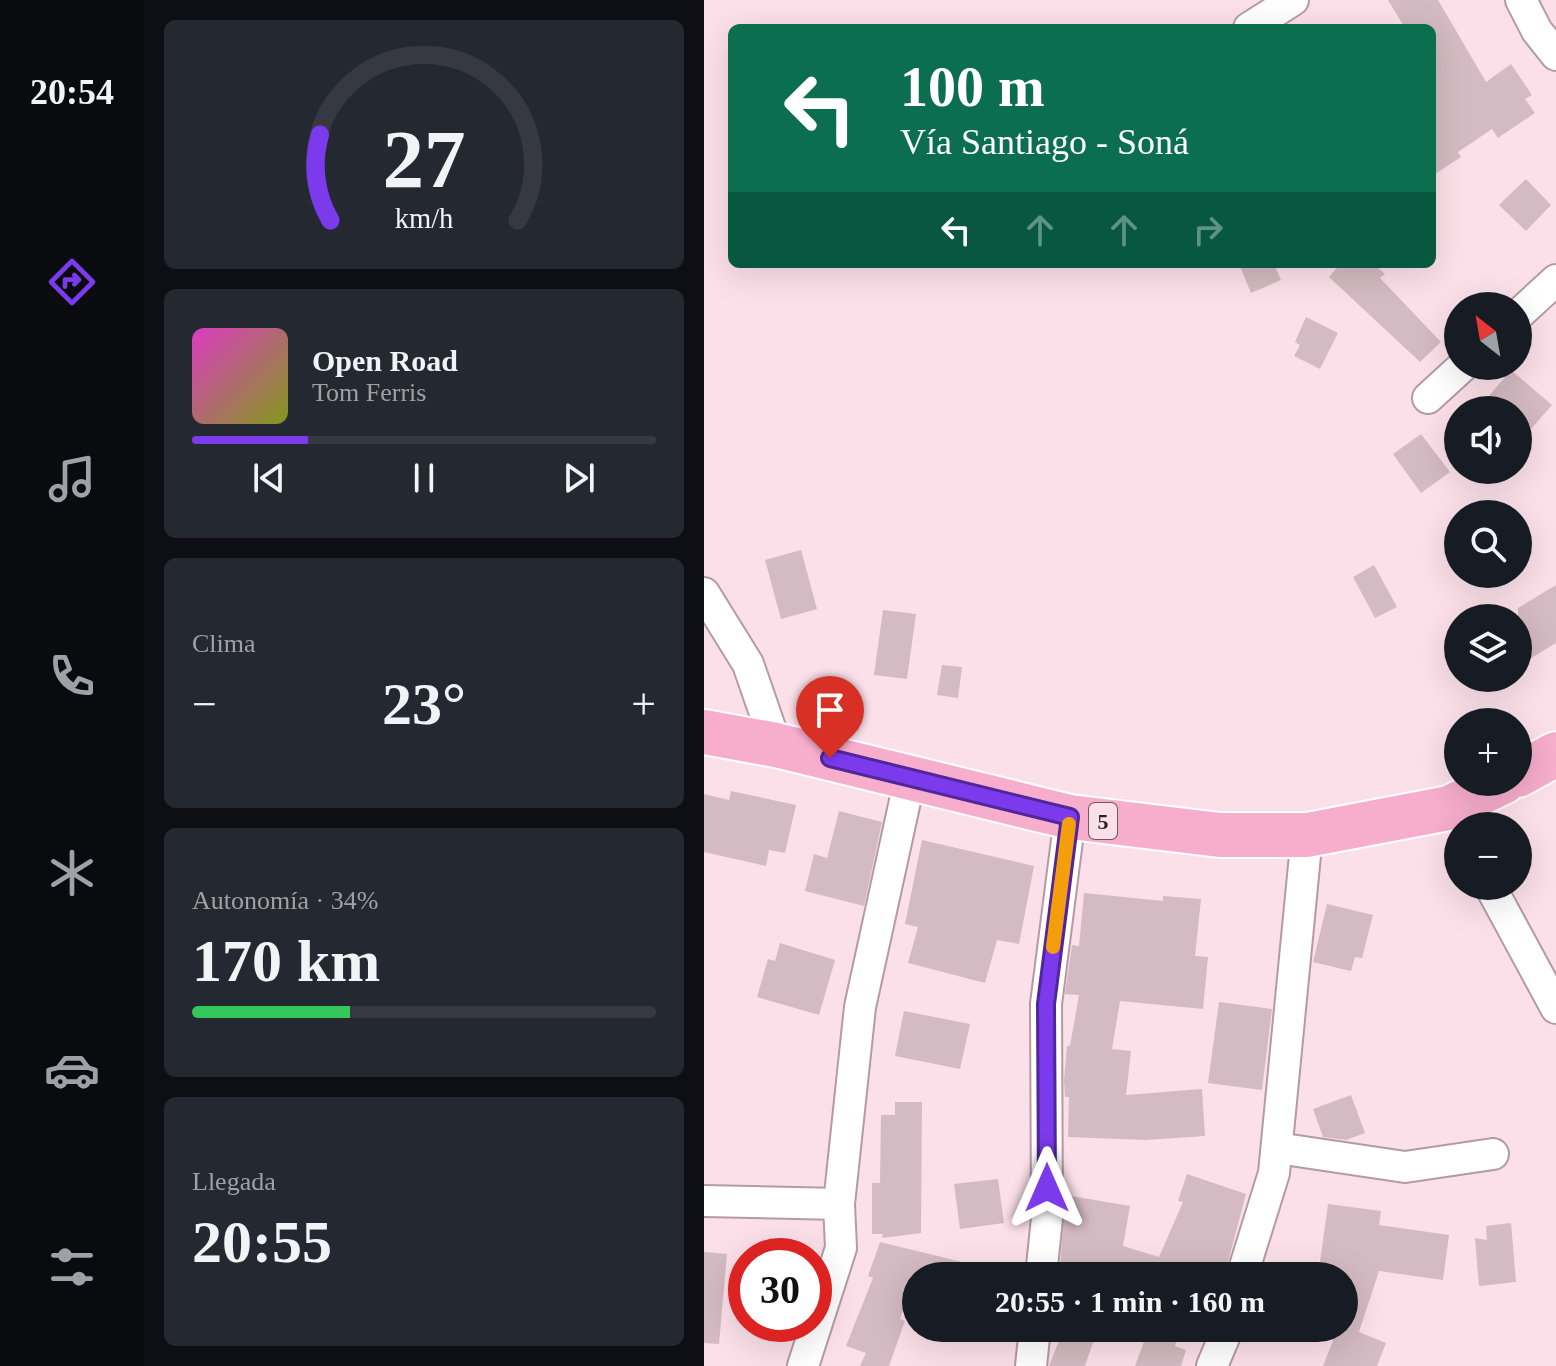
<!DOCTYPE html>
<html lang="es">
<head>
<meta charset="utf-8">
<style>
  :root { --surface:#171b24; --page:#242831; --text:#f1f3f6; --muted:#9ea1a6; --line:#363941; --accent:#7c3aed }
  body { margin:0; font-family:"Times New Roman",serif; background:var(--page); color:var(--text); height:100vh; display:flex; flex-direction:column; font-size:30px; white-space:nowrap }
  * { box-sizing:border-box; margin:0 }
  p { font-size:26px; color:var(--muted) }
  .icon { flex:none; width:44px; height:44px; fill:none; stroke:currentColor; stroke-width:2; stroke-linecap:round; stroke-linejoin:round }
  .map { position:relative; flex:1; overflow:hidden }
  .sheet { display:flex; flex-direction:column; gap:20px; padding:20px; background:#0d0f14; width:560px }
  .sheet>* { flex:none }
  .hud { position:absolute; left:24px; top:24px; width:708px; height:244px; border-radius:12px; box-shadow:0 8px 32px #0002; background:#0b6e4f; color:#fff; overflow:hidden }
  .needle { width:52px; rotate:329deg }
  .controls { position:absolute; left:740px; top:292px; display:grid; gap:16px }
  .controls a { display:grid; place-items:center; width:88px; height:88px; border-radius:50%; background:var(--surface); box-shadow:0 8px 32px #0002; font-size:40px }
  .speed { position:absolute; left:24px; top:1238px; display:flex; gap:16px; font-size:40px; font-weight:700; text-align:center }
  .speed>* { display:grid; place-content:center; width:104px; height:104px; border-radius:50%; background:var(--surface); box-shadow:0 8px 32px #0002; line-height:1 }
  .speed .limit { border:12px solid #d22; background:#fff; color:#111 }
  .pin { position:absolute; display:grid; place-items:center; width:68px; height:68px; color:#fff; margin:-82px -34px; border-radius:50% 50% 50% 0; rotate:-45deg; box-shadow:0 0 8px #0007 }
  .pin .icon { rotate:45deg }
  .me { position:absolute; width:88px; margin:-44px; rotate:0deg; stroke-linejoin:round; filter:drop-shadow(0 0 6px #0008) }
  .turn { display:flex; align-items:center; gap:28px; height:168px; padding:0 40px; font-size:36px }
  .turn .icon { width:104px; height:104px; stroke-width:2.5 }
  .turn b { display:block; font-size:56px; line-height:68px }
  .lanes { display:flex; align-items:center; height:76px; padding:0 40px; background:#0003; justify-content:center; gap:40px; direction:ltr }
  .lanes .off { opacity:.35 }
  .big { font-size:60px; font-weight:700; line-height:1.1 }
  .sheet .widget { flex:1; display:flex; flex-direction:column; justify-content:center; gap:12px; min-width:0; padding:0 28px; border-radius:12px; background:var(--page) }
  .sheet .dial { align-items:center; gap:0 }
  .dial svg { height:208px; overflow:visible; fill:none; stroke:var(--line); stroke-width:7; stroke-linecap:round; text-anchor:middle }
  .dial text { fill:var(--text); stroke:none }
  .song { display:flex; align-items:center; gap:24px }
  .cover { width:96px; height:96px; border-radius:12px; background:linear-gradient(135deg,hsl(310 70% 55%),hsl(70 70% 35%)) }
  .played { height:8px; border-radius:4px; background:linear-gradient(90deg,var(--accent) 25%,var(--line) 25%) }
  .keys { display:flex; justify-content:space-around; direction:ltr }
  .heat { display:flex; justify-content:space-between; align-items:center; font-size:44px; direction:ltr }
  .charge { height:12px; border-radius:6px; background:linear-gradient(90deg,#34c759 34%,var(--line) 0) }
  .trip { position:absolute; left:198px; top:1262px; width:456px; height:80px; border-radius:40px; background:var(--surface); box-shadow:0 8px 32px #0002; font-weight:700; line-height:80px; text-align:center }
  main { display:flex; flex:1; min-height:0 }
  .dock { display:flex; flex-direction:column; width:144px; justify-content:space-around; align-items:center; background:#090b0e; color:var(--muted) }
  .dock .icon { width:56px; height:56px }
  .dock .active { color:var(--accent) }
  .dock b { font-size:36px; color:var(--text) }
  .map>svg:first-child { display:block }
  .building { fill:#d4bac2 }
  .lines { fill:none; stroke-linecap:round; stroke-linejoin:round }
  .street-casing { stroke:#b49ba3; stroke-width:34 }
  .primary-casing { stroke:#fff; stroke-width:48 }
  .street { stroke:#fff; stroke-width:30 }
  .primary { stroke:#f7adcc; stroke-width:44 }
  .route-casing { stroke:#51269a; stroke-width:20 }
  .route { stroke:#7c3aed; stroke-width:14 }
  .slow { stroke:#f59e0b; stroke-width:14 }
  .labels { text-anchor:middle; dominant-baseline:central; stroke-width:8; stroke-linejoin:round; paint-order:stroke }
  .shield { fill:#fce0e9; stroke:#695a5e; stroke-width:2 }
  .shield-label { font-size:22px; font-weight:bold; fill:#2a2023 }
</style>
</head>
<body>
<main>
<nav class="dock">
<b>20:54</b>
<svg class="icon active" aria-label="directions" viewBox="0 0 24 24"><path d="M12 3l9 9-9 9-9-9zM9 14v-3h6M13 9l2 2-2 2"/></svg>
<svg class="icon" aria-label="music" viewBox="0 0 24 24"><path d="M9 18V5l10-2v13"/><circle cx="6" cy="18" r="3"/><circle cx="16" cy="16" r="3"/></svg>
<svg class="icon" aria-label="phone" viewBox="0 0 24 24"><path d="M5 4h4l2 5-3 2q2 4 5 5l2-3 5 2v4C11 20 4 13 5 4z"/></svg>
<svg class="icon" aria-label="climate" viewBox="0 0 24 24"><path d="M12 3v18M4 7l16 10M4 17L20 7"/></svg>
<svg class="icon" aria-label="car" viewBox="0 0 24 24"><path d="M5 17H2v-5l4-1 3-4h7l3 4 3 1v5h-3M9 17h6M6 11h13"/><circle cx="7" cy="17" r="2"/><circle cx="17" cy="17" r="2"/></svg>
<svg class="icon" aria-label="filters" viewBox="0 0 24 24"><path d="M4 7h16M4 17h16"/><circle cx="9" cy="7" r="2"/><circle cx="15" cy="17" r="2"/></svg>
</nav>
<section class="sheet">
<div class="widget dial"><svg viewBox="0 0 100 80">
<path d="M14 69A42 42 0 1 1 86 69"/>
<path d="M14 69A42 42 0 0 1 10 36" stroke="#7c3aed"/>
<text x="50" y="56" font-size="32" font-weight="700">27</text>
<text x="50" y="72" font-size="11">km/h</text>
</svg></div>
<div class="widget">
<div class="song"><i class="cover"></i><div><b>Open Road</b><p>Tom Ferris</p></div></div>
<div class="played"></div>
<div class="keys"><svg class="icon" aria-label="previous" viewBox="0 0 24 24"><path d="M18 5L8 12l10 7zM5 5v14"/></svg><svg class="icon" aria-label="pause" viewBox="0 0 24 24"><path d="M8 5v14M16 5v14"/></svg><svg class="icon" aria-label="next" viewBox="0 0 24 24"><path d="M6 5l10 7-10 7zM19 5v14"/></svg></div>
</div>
<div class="widget"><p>Clima</p>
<div class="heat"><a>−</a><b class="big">23°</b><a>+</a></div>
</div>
<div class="widget"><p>Autonomía · 34%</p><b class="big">170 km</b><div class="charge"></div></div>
<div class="widget"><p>Llegada</p><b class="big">20:55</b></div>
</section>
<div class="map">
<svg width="852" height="1366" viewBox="0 0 852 1366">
  <rect width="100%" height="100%" fill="#fce0e9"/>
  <!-- building -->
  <path class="building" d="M 684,0 L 734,0 L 782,82 L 807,64 L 828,95 L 821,99 L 831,113 L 794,138 L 788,129 L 754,152 L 757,157 L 728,176 L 728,28 L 701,28 Z
    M 822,179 L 847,205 L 822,231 L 795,205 Z
    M 535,264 L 570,264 L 577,280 L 547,293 Z
    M 636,264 L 670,264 L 681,274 L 676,278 L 737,342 L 716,362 L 625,277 Z
    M 602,317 L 634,333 L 616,369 L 590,356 L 596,345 L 591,342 Z
    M 807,370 L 848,405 L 814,444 L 814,410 L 773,410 Z
    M 717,434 L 746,472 L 717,493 L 689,454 Z
    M 97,550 L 113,609 L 77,619 L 61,560 Z
    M 670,565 L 693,607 L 671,618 L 649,577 Z
    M 852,585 L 852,643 L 814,666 L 814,608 Z
    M 179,610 L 212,614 L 203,679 L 170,675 Z
    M 238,665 L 258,667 L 254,698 L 233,695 Z
    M 27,791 L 92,805 L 81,853 L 65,850 L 62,866 L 0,852 L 0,794 L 25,800 Z
    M 135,811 L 178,822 L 160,906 L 101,891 L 110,854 L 123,858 Z
    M 218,840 L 330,866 L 315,944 L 293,940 L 281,983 L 204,963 L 214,927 L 201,924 Z
    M 380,893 L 459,901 L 459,896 L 497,899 L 491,956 L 504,957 L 499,1009 L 416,1001 L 408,1049 L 427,1051 L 422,1095 L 498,1089 L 501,1136 L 442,1140 L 364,1137 L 365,1097 L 361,1097 L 360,1080 L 363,1046 L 366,1046 L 375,995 L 361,994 L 368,945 L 375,946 Z
    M 623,904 L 669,915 L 658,958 L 651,957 L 647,971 L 609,962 Z
    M 76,943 L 131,960 L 115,1015 L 53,997 L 64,959 L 71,961 Z
    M 515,1002 L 568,1009 L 558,1090 L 504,1083 Z
    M 200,1011 L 266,1024 L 256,1069 L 191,1056 Z
    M 647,1095 L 661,1133 L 642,1140 L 619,1137 L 609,1109 Z
    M 191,1102 L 218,1102 L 217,1233 L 178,1238 L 179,1234 L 168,1234 L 168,1183 L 176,1183 L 177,1115 L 191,1115 Z
    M 483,1174 L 542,1194 L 521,1273 L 505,1266 L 502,1276 L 376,1276 L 356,1270 L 361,1195 L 426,1206 L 419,1246 L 455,1257 L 479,1202 L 474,1201 Z
    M 294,1179 L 300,1223 L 256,1229 L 250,1184 Z
    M 624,1204 L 677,1211 L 675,1225 L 745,1235 L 739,1280 L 675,1271 L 655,1332 L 682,1343 L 673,1366 L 619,1366 L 634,1328 L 640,1328 L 640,1276 L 614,1276 Z
    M 807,1223 L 812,1282 L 775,1286 L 771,1238 L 783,1240 L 782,1226 Z
    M 176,1242 L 283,1268 L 282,1276 L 211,1276 L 196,1319 L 201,1321 L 185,1366 L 156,1366 L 162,1353 L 142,1346 L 169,1278 L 164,1276 Z
    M 0,1252 L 23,1254 L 15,1344 L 0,1343 Z
    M 360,1328 L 394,1328 L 381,1366 L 345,1366 Z
    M 445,1328 L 477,1328 L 471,1346 L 482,1350 L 477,1366 L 431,1366 Z"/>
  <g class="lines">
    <!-- street casing -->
    <g class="street-casing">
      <path id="street" d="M 817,0 L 833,31 L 852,55
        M 545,28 L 589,0
        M 814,315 L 852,280
        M 724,398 L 759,366
        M 0,593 L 44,664 L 72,745
        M 786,886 L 852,1008
        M 573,1148 L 701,1167 L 789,1154
        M 0,1201 L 135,1204
        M 337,1276 L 343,1218 L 342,1004 L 366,817
        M 538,1276 L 570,1173 L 603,835
        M 99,1366 L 137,1248 L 135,1204 L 156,1007 L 206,778
        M 327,1366 L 331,1328
        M 508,1366 L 524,1328"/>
    </g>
    <!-- primary casing -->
    <g class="primary-casing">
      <path id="primary" d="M 0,732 L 72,745 L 366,817 L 516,835 L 603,835 L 745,808 L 799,782
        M 814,775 L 852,754"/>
    </g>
    <!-- street -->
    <use href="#street" class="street"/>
    <!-- primary -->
    <use href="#primary" class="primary"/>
  </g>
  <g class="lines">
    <!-- route casing -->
    <g class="route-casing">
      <path id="route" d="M 126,758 L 366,817 L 342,1004 L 343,1188"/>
    </g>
    <!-- route -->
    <use href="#route" class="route"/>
    <!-- slow -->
    <path class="slow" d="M 349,947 L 365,824"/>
  </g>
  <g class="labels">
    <!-- shield labels -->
    <rect class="shield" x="385" y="803" width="28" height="36" rx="6"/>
    <g class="shield-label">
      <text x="399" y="821">5</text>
    </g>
  </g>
</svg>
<div class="controls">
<a><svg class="needle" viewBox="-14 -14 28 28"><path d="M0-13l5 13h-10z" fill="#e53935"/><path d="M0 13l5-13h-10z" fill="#9ea1a6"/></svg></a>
<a><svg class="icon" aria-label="sound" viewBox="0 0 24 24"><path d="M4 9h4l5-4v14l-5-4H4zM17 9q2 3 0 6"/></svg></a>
<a><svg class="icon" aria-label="search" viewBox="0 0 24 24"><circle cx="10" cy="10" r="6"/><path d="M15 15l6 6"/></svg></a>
<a><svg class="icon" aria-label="layers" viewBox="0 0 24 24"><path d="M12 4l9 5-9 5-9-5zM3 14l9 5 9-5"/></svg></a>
<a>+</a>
<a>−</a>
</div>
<div class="speed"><div class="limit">30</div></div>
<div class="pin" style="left:126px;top:758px;background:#d93025"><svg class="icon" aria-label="arrive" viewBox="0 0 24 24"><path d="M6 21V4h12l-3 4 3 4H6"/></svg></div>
<svg class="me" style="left:343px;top:1188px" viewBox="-20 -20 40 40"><path d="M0-17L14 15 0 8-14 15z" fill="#7c3aed" stroke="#fff" stroke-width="4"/></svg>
<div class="trip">20:55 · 1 min · 160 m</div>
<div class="hud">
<div class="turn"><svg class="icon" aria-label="left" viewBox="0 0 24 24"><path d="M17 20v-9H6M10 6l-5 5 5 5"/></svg><div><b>100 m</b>Vía Santiago - Soná</div></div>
<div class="lanes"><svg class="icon" aria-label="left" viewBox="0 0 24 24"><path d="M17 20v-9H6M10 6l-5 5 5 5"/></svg><svg class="icon off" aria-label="ahead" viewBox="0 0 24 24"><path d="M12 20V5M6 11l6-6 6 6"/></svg><svg class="icon off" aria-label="ahead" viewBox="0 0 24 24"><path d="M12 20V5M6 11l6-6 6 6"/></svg><svg class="icon off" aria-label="right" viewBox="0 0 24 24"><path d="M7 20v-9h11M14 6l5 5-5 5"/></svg></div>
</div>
</div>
</main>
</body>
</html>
